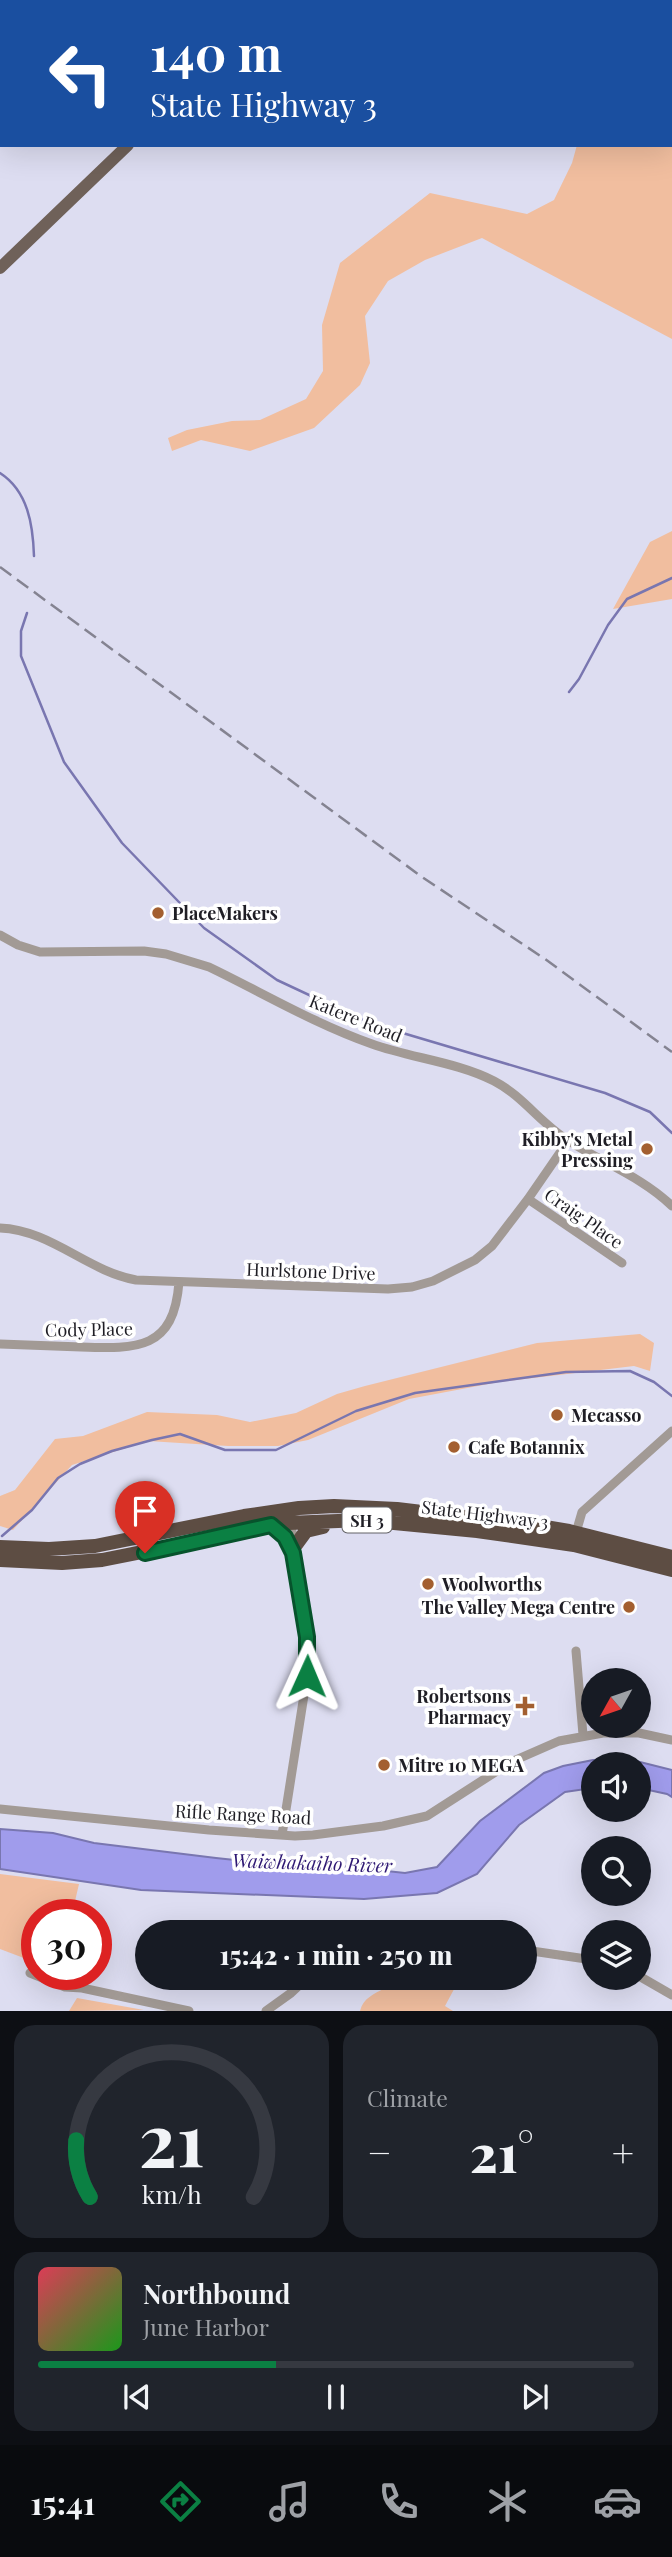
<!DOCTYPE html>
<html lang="en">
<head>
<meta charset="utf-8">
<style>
  :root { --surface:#171b24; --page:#20242c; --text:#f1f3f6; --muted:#9ea1a6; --line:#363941; --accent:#0b8043 }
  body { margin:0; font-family:"Playfair Display",serif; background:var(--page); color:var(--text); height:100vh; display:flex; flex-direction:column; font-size:26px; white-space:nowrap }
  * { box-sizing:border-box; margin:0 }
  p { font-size:23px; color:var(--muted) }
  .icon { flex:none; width:38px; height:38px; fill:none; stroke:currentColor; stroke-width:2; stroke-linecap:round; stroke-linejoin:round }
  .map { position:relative; height:2011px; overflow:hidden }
  .panel { display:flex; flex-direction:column; gap:14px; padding:14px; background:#0d0f14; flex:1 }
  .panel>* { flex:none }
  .top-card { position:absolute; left:0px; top:0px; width:672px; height:147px; box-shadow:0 7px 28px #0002; background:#1a4fa0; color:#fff; overflow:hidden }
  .needle { width:46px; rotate:230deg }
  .tools { position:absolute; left:581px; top:1668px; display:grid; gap:14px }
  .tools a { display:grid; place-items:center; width:70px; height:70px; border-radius:50%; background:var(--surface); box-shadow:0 7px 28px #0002; font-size:35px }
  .speed { position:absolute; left:21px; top:1899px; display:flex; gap:14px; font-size:35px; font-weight:700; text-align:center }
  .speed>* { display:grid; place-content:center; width:91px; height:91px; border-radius:50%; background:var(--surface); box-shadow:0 7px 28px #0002; line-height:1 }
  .speed .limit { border:10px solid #d22; background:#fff; color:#111 }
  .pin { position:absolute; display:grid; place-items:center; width:60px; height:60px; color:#fff; margin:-72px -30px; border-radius:50% 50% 50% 0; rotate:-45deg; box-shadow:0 0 7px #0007 }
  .pin .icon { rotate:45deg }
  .me { position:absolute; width:77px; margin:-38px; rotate:1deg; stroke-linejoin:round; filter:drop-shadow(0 0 5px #0008) }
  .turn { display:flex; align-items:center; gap:24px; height:147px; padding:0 35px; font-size:32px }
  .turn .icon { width:91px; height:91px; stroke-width:2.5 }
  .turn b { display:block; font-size:49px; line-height:60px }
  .big { font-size:52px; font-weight:800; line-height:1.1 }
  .panel .card { flex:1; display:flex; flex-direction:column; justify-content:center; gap:10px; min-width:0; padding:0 24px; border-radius:21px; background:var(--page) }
  .panel .dial { align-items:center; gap:0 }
  .dial svg { height:182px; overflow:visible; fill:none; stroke:var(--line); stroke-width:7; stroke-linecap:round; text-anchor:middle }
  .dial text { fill:var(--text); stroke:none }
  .song { display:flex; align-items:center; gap:21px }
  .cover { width:84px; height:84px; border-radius:10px; background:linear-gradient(135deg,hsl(350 70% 55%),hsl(120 70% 35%)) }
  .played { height:7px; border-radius:4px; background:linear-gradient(90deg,var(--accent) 40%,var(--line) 40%) }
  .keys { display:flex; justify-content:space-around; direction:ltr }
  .heat { display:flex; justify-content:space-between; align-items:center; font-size:38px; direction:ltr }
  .panel .tiles { flex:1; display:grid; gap:14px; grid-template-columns:1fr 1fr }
  .card:last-child { grid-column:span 2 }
  .trip { position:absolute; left:135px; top:1920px; width:402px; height:70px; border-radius:35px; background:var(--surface); box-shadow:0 7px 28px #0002; font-weight:800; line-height:70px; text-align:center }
  .tabs { display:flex; height:112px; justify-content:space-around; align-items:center; background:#090b0e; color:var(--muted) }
  .tabs .icon { width:49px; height:49px }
  .tabs .current { color:var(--accent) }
  .tabs b { font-size:32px; color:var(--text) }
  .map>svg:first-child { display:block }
  .green { fill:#f1be9f }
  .water { fill:#a09cec; stroke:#7976b0; stroke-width:2 }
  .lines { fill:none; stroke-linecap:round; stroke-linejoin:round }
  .stream { stroke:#7976b0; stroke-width:2.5 }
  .minor { stroke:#a29a95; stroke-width:9 }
  .major { stroke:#6f6159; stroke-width:12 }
  .highway { stroke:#5d4d43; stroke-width:14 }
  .rail { stroke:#848391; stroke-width:2.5; stroke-dasharray:14 7; stroke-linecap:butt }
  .route-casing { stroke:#07532c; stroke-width:18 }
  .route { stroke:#0b8043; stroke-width:12 }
  .poi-dot { fill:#a35f30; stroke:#fff; stroke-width:2.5 }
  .labels { text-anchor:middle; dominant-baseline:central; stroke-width:7; stroke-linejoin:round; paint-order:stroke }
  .shield { fill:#fff; stroke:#626266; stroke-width:2 }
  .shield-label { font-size:16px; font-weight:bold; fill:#1f1e25 }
  .poi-label { font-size:18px; font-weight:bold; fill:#1f1e25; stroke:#fff; text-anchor:start }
  .street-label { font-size:18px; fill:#1f1e25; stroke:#fff }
  .water-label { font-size:19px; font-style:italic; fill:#2e1873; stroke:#fff }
</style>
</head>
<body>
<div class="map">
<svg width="672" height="2011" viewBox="0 0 672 2011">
  <rect width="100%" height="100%" fill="#ddddf1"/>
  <!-- green -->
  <path class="green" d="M 509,0 L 672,0 L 672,339 L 482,238 L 425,260 L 388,281 L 365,316 L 370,363 L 360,385 L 314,428 L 250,451 L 201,440 L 172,451 L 168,438 L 187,430 L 232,421 L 260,420 L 306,399 L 323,371 L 322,325 L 340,263 L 430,193 L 527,214 L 554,200 L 572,163 L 577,145 L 670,145 L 670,2 Z
    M 672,531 L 672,599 L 613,609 L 650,542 Z
    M 640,1334 L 654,1343 L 650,1371 L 634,1366 L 499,1382 L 409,1399 L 308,1440 L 278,1446 L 228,1446 L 148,1441 L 72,1465 L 13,1530 L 0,1526 L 0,1496 L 15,1490 L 55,1439 L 83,1436 L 147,1412 L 217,1415 L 250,1422 L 296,1413 L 337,1394 L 365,1386 L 537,1343 Z
    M 0,1874 L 79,1884 L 72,1914 L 37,1914 L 37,1963 L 0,1949 Z
    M 389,1978 L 460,1978 L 445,2006 L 453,2011 L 360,2011 C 363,1998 374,1994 385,1988 Z
    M 77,1998 L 144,2010 L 69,2011 Z"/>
  <!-- water -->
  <path class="water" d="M 628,1759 L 672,1770 L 672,1797 L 667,1794 L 639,1788 L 639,1764 L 593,1764 L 593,1788 L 565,1792 L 519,1825 L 477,1874 L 437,1893 L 364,1899 L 141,1890 L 0,1869 L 0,1829 L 53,1833 L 94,1843 L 216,1858 L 274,1864 L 322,1864 L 405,1873 L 437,1867 L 480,1821 L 544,1773 L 563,1766 L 593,1760 Z"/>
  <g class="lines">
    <!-- stream -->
    <path class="stream" d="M 0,473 C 28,491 33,525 34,556
      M 27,613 L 21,631 L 21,656 L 64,762 L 122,843 L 204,928 L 277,980 L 369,1023 L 605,1093 L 650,1112 L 672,1133
      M 569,692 L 579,679 L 608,625 L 627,599 L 672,578
      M 2,1536 L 32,1510 L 58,1478 L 80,1464 L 112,1451 L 152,1440 L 180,1434 L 225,1450 L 276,1450 L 356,1411 L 415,1393 L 566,1372 L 630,1371 L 654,1382 L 672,1396"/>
    <!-- minor -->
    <path class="minor" d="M 0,935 L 18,945 L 40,952 L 144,951 L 166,954 L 209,967 C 263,993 315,1024 372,1044 C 411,1058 457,1062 494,1081 C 523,1096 541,1124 569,1141 C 603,1163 642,1177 672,1206
      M 528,1199 L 622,1263
      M 0,1228 C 51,1230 87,1271 136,1280 L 388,1289 L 412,1287 L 433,1281 L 475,1260 L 492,1246 L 528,1199 L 568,1141
      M 0,1344 C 27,1345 54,1346 81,1347 C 137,1349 174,1350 179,1282
      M 271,1525 L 285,1537 L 292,1552
      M 575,1536 L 582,1512 L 672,1431
      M 576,1651 L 583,1735
      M 0,1809 L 209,1830 L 295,1836 L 313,1835 L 383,1826 L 427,1816 L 511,1762 L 559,1741 L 603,1733 L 639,1733 L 672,1740
      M 282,1835 L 307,1676 L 307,1637 L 293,1553 C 295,1542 294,1531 287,1522
      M 360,1932 L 380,1929 L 406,1932
      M 525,1950 L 593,1960
      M 30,1973 L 65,1987 L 82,1988 L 189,2011
      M 639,1976 L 672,1995
      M 266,2011 L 291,1993 L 307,1978"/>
    <!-- major -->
    <path class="major" d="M 237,2 L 238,0
      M 0,268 L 128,145"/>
    <!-- highway -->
    <path class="highway" d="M 295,1546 L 306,1531 L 323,1527
      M 0,1547 L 49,1549 L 95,1546 L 244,1516 L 299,1508 L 334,1506 L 397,1509 L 539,1526 L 569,1531 L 672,1557
      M 0,1560 L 62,1563 L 102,1560 L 288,1523 L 363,1520 L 477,1531 L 574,1545 L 672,1570"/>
    <!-- rail -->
    <path class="rail" d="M 0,567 L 422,877 L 545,959 L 672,1052"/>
  </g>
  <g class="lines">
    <!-- route casing -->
    <g class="route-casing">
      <path id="route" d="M 145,1553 L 271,1525 L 285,1537 L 293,1553 L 307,1637 L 307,1676"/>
    </g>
    <!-- route -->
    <use href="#route" class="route"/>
  </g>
  <!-- markers -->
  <g class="poi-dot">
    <circle cx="158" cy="913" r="7"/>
    <circle cx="647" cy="1149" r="7"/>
    <circle cx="557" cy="1415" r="7"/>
    <circle cx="454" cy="1447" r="7"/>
    <circle cx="428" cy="1584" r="7"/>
    <circle cx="629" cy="1607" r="7"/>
    <path d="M521.5 1695.5h7v7h7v7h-7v7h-7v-7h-7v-7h7z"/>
    <circle cx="384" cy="1765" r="7"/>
  </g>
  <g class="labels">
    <!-- shield labels -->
    <rect class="shield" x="342.5" y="1507.5" width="49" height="25" rx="5"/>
    <g class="shield-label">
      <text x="367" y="1520">SH 3</text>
    </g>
    <!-- poi labels -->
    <g class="poi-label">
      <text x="172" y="913">PlaceMakers</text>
      <text x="633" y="1139" text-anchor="end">Kibby's Metal<tspan x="633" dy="21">Pressing</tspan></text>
      <text x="571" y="1415">Mecasso</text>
      <text x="468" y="1447">Cafe Botannix</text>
      <text x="442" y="1584">Woolworths</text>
      <text x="615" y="1607" text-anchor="end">The Valley Mega Centre</text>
      <text x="511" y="1696" text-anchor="end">Robertsons<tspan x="511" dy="21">Pharmacy</tspan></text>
      <text x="398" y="1765">Mitre 10 MEGA</text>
    </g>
    <!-- street labels -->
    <g class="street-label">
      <text transform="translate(356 1018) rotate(22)">Katere Road</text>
      <text transform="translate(584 1218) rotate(35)">Craig Place</text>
      <text transform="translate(311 1271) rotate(2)">Hurlstone Drive</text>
      <text transform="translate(89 1329) rotate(-1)">Cody Place</text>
      <text transform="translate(485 1514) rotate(7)">State Highway 3</text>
      <text transform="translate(243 1814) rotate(3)">Rifle Range Road</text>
    </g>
    <!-- water labels -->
    <g class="water-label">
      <text transform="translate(312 1862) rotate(2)">Waiwhakaiho River</text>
    </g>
  </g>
</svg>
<div class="tools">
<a><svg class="needle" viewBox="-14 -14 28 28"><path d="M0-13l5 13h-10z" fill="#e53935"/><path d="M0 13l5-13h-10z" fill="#9ea1a6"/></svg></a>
<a><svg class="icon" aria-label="sound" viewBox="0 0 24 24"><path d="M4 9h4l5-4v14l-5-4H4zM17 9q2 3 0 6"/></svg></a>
<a><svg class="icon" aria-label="search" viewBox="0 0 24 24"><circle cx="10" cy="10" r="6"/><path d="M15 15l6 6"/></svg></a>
<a><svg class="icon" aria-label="layers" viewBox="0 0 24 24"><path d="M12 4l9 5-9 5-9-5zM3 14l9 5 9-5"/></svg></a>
</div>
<div class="speed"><div class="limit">30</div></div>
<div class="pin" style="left:145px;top:1553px;background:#d93025"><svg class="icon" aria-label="arrive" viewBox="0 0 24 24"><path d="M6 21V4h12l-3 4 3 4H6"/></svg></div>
<svg class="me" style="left:307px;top:1676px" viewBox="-20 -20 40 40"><path d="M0-17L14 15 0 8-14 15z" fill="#0b8043" stroke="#fff" stroke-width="4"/></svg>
<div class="trip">15:42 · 1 min · 250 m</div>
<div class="top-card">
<div class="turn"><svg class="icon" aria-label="left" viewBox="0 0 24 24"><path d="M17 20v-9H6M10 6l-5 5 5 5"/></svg><div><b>140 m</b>State Highway 3</div></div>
</div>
</div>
<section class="panel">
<div class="tiles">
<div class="card dial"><svg viewBox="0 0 100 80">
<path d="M14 69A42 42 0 1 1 86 69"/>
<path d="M14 69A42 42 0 0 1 8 44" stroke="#0b8043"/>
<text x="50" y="56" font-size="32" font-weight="700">21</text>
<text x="50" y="72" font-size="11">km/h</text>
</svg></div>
<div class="card"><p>Climate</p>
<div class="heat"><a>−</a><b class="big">21°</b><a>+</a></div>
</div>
<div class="card">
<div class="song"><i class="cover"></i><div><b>Northbound</b><p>June Harbor</p></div></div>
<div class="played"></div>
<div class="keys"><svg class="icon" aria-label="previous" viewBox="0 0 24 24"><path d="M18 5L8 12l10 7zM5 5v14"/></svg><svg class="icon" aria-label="pause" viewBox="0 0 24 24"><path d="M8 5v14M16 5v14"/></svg><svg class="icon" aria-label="next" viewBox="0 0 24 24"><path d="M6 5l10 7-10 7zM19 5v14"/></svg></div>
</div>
</div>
</section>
<nav class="tabs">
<b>15:41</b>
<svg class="icon current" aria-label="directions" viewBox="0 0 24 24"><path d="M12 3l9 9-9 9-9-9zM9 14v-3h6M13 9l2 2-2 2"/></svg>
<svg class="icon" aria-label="music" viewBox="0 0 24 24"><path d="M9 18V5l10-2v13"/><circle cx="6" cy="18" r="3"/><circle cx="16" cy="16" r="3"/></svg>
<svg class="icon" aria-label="phone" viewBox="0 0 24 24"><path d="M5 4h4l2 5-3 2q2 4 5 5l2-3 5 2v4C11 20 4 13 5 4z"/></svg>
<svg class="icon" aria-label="climate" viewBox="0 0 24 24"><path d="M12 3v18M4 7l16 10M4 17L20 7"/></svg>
<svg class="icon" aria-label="car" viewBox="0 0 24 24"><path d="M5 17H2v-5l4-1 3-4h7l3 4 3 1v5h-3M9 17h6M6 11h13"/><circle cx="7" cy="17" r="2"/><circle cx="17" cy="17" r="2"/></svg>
</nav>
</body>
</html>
